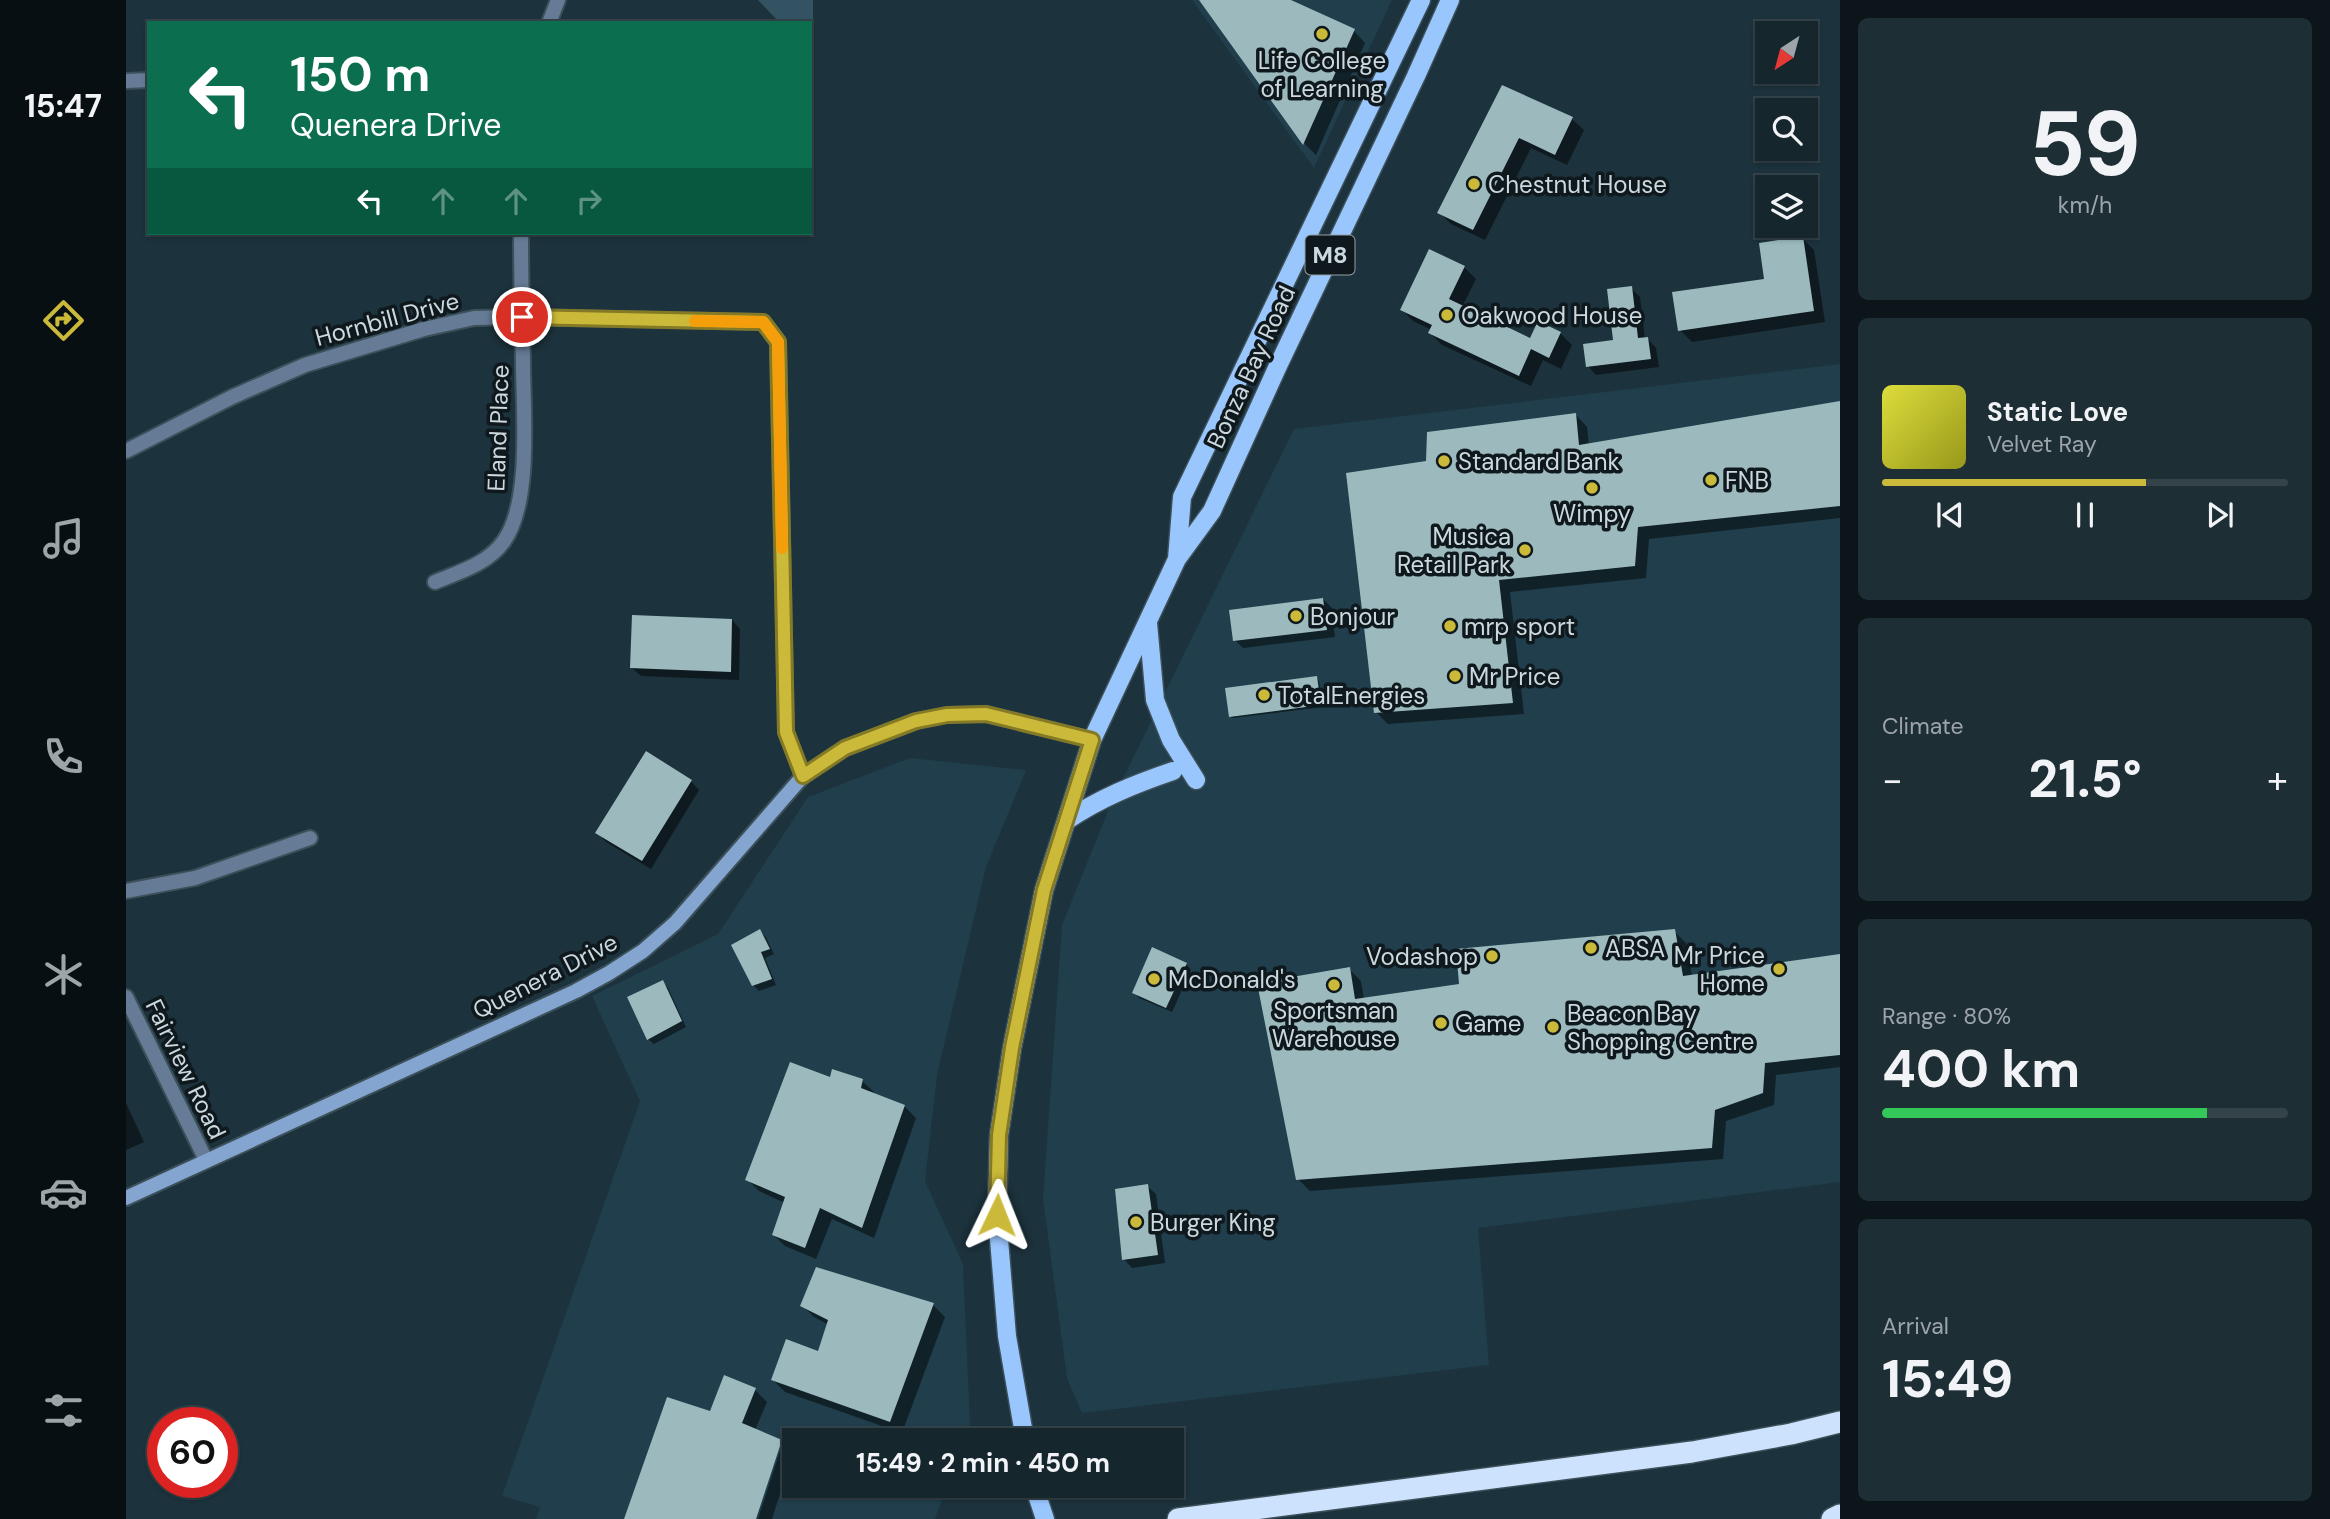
<!DOCTYPE html>
<html lang="en">
<head>
<meta charset="utf-8">
<style>
  :root { --surface:#15262d; --page:#1e2e35; --text:#f1f3f6; --muted:#9da5aa; --line:#344349; --accent:#cbba39 }
  body { margin:0; font-family:"DM Sans",sans-serif; background:var(--page); color:var(--text); height:100vh; display:flex; flex-direction:column; font-size:26px; white-space:nowrap }
  * { box-sizing:border-box; margin:0 }
  p { font-size:23px; color:var(--muted) }
  .icon { flex:none; width:38px; height:38px; fill:none; stroke:currentColor; stroke-width:2; stroke-linecap:round; stroke-linejoin:round }
  .map { position:relative; flex:1; overflow:hidden }
  .drawer { display:flex; flex-direction:column; gap:18px; padding:18px; background:#0c1519; width:490px }
  .drawer>* { flex:none }
  .guide { position:absolute; left:21px; top:21px; width:665px; height:214px; border-radius:0px; box-shadow:0 2px 5px #0004,0 0 0 2px var(--line); background:#0b6e4f; color:#fff; overflow:hidden }
  .needle { width:46px; rotate:216deg }
  .fabs { position:absolute; left:1629px; top:21px; display:grid; gap:14px }
  .fabs a { display:grid; place-items:center; width:63px; height:63px; border-radius:0px; background:var(--surface); box-shadow:0 2px 5px #0004,0 0 0 2px var(--line); font-size:35px }
  .speed { position:absolute; left:21px; top:1407px; display:flex; gap:14px; font-size:35px; font-weight:700; text-align:center }
  .speed>* { display:grid; place-content:center; width:91px; height:91px; border-radius:50%; background:var(--surface); box-shadow:0 2px 5px #0004,0 0 0 2px var(--line); line-height:1 }
  .speed .limit { border:10px solid #d22; background:#fff; color:#111 }
  .pin { position:absolute; display:grid; place-items:center; width:60px; height:60px; color:#fff; margin:-30px; border:4px solid #fff; border-radius:50%; box-shadow:0 2px 7px #0007 }
  .me { position:absolute; width:77px; margin:-38px; rotate:2deg; stroke-linejoin:round; filter:drop-shadow(0 0 5px #0008) }
  .turn { display:flex; align-items:center; gap:24px; height:147px; padding:0 28px; font-size:32px }
  .turn .icon { width:91px; height:91px; stroke-width:2.5 }
  .turn b { display:block; font-size:49px; line-height:60px }
  .lanes { display:flex; align-items:center; height:66px; padding:0 28px; background:#0003; justify-content:center; gap:35px; direction:ltr }
  .lanes .off { opacity:.35 }
  .big { font-size:52px; font-weight:700; line-height:1.1 }
  .drawer .tile { flex:1; display:flex; flex-direction:column; justify-content:center; gap:10px; min-width:0; padding:0 24px; border-radius:10px; background:var(--page) }
  .drawer .dial { align-items:center; gap:0 }
  .dial b { font-size:91px; line-height:1 }
  .song { display:flex; align-items:center; gap:21px }
  .cover { width:84px; height:84px; border-radius:10px; background:linear-gradient(135deg,hsl(60 70% 55%),hsl(60 70% 35%)) }
  .played { height:7px; border-radius:4px; background:linear-gradient(90deg,var(--accent) 65%,var(--line) 65%) }
  .keys { display:flex; justify-content:space-around; direction:ltr }
  .heat { display:flex; justify-content:space-between; align-items:center; font-size:38px; direction:ltr }
  .charge { height:10px; border-radius:5px; background:linear-gradient(90deg,#34c759 80%,var(--line) 0) }
  .trip { position:absolute; left:656px; top:1428px; width:402px; height:70px; border-radius:0px; background:var(--surface); box-shadow:0 2px 5px #0004,0 0 0 2px var(--line); font-weight:700; line-height:70px; text-align:center }
  main { display:flex; flex:1; min-height:0 }
  .tab-bar { display:flex; flex-direction:column; width:126px; justify-content:space-around; align-items:center; background:#080f12; color:var(--muted) }
  .tab-bar .icon { width:49px; height:49px }
  .tab-bar .active { color:var(--accent) }
  .tab-bar b { font-size:32px; color:var(--text) }
  .map>svg:first-child { display:block }
  .built { fill:#203e4c }
  .green { fill:#335362 }
  .shadow { fill:#0007 }
  .building { fill:#9cbabd }
  .lines { fill:none; stroke-linecap:round; stroke-linejoin:round }
  .street-casing { stroke:#3c5059; stroke-width:18 }
  .secondary-casing { stroke:#3c5059; stroke-width:18 }
  .primary-casing { stroke:#3c5059; stroke-width:21 }
  .highway-casing { stroke:#3c5059; stroke-width:24 }
  .street { stroke:#657b96; stroke-width:14 }
  .secondary { stroke:#83a5d0; stroke-width:14 }
  .primary { stroke:#9ac6fe; stroke-width:18 }
  .highway { stroke:#cde2fd; stroke-width:21 }
  .route-casing { stroke:#847925; stroke-width:18 }
  .route { stroke:#cbba39; stroke-width:12 }
  .slow { stroke:#f59e0b; stroke-width:12 }
  .poi-dot { fill:#cbba39; stroke:#0f191d; stroke-width:2.5 }
  .labels { text-anchor:middle; dominant-baseline:central; stroke-width:7; stroke-linejoin:round; paint-order:stroke }
  .shield { fill:#0f191d; stroke:#939fa4; stroke-width:2 }
  .shield-label { font-size:23px; font-weight:bold; fill:#cbd8de }
  .poi-label { font-size:24px; fill:#cbd8de; stroke:#0f191d; text-anchor:start }
  .street-label { font-size:24px; fill:#cbd8de; stroke:#0f191d }
</style>
</head>
<body>
<main>
<nav class="tab-bar">
<b>15:47</b>
<svg class="icon active" aria-label="directions" viewBox="0 0 24 24"><path d="M12 3l9 9-9 9-9-9zM9 14v-3h6M13 9l2 2-2 2"/></svg>
<svg class="icon" aria-label="music" viewBox="0 0 24 24"><path d="M9 18V5l10-2v13"/><circle cx="6" cy="18" r="3"/><circle cx="16" cy="16" r="3"/></svg>
<svg class="icon" aria-label="phone" viewBox="0 0 24 24"><path d="M5 4h4l2 5-3 2q2 4 5 5l2-3 5 2v4C11 20 4 13 5 4z"/></svg>
<svg class="icon" aria-label="climate" viewBox="0 0 24 24"><path d="M12 3v18M4 7l16 10M4 17L20 7"/></svg>
<svg class="icon" aria-label="car" viewBox="0 0 24 24"><path d="M5 17H2v-5l4-1 3-4h7l3 4 3 1v5h-3M9 17h6M6 11h13"/><circle cx="7" cy="17" r="2"/><circle cx="17" cy="17" r="2"/></svg>
<svg class="icon" aria-label="filters" viewBox="0 0 24 24"><path d="M4 7h16M4 17h16"/><circle cx="9" cy="7" r="2"/><circle cx="15" cy="17" r="2"/></svg>
</nav>
<div class="map">
<svg width="1714" height="1519" viewBox="0 0 1714 1519">
  <rect width="100%" height="100%" fill="#1c323c"/>
  <!-- built -->
  <path class="built" d="M 1066,0 L 1266,0 L 1188,168 Z
    M 1714,364 L 1714,1182 L 1352,1228 L 1363,1365 L 956,1413 L 941,1378 L 917,1199 L 936,925 L 986,801 L 1168,429 Z
    M 784,758 L 900,770 L 860,867 L 811,1075 L 799,1181 L 837,1264 L 844,1424 L 838,1440 L 668,1440 L 668,1486 L 821,1486 L 809,1519 L 410,1519 L 414,1507 L 376,1496 L 514,1101 L 466,996 L 592,934 L 682,797 Z"/>
  <!-- green -->
  <path class="green" d="M 632,0 L 687,0 L 687,57 L 684,54 L 684,23 L 654,23 Z"/>
  <!-- shadow -->
  <path class="shadow" d="M 1076,0 L 1161,0 L 1228,31 L 1239,43 L 1190,155 L 1179,144 Z
    M 1377,87 L 1446,119 L 1458,130 L 1441,165 L 1405,148 L 1359,240 L 1325,224 L 1313,212 Z
    M 1676,238 L 1688,250 L 1699,322 L 1566,342 L 1554,330 L 1640,280 Z
    M 1338,267 L 1350,279 L 1336,307 L 1405,340 L 1413,323 L 1434,333 L 1446,345 L 1435,369 L 1417,360 L 1405,386 L 1316,345 L 1304,333 L 1306,330 L 1287,321 L 1276,310 Z
    M 1505,288 L 1514,297 L 1519,339 L 1522,339 L 1530,348 L 1533,367 L 1470,375 L 1462,366 L 1489,342 Z
    M 1714,403 L 1714,518 L 1523,539 L 1520,578 L 1384,592 L 1398,714 L 1262,724 L 1250,712 L 1302,463 L 1450,415 L 1461,427 L 1463,445 Z
    M 1197,599 L 1205,607 L 1209,637 L 1117,648 L 1109,640 Z
    M 606,620 L 614,629 L 613,680 L 515,676 L 506,668 Z
    M 1191,678 L 1193,681 L 1197,707 L 1107,718 L 1104,716 Z
    M 565,781 L 573,790 L 525,869 L 480,842 L 472,833 Z
    M 633,931 L 639,936 L 648,954 L 639,958 L 650,985 L 633,991 L 627,985 Z
    M 1548,931 L 1560,943 L 1566,976 L 1714,956 L 1714,1067 L 1650,1075 L 1648,1105 L 1600,1121 L 1597,1159 L 1184,1191 L 1172,1179 L 1223,969 L 1235,981 L 1238,999 L 1335,985 Z
    M 1060,964 L 1065,970 L 1046,1012 L 1013,998 L 1008,992 Z
    M 536,982 L 542,988 L 560,1027 L 528,1044 L 522,1039 Z
    M 705,1080 L 736,1081 L 748,1092 L 748,1095 L 778,1106 L 790,1118 L 748,1238 L 706,1219 L 690,1259 L 659,1246 L 648,1235 L 659,1203 L 633,1191 L 621,1179 Z
    M 0,1103 L 18,1142 L 0,1150 Z
    M 1021,1186 L 1030,1194 L 1039,1263 L 1006,1268 L 998,1259 Z
    M 676,1305 L 807,1305 L 819,1317 L 776,1433 L 659,1392 L 647,1380 L 693,1353 L 703,1325 L 688,1317 Z
    M 599,1377 L 629,1390 L 641,1402 L 629,1430 L 655,1441 L 667,1453 L 646,1519 L 632,1519 L 656,1445 L 653,1445 L 629,1519 L 502,1519 L 585,1413 Z"/>
  <!-- building -->
  <path class="building" d="M 1073,0 L 1165,0 L 1229,29 L 1177,145 Z
    M 1376,85 L 1447,117 L 1429,155 L 1393,138 L 1347,230 L 1311,213 Z
    M 1677,236 L 1688,311 L 1552,331 L 1546,292 L 1638,279 L 1633,243 Z
    M 1303,249 L 1339,266 L 1323,299 L 1404,338 L 1412,321 L 1435,332 L 1423,358 L 1405,349 L 1393,376 L 1302,333 L 1306,325 L 1274,310 Z
    M 1506,286 L 1512,338 L 1522,337 L 1525,359 L 1460,367 L 1457,344 L 1487,340 L 1481,289 Z
    M 1714,401 L 1714,506 L 1512,527 L 1509,566 L 1373,580 L 1387,703 L 1248,713 L 1220,473 L 1300,461 L 1301,432 L 1450,413 L 1453,445 Z
    M 1197,598 L 1201,630 L 1107,641 L 1103,610 Z
    M 506,615 L 606,619 L 605,672 L 504,668 Z
    M 1191,676 L 1195,705 L 1103,717 L 1099,688 Z
    M 520,751 L 566,780 L 516,861 L 469,833 Z
    M 634,929 L 644,949 L 635,952 L 646,979 L 626,986 L 605,945 Z
    M 1549,929 L 1557,976 L 1714,954 L 1714,1055 L 1639,1063 L 1637,1093 L 1589,1110 L 1586,1148 L 1170,1180 L 1131,983 L 1224,967 L 1229,999 L 1333,984 L 1330,949 Z
    M 1026,947 L 1061,963 L 1040,1008 L 1006,993 Z
    M 537,980 L 556,1021 L 521,1040 L 501,997 Z
    M 664,1062 L 704,1077 L 706,1069 L 737,1079 L 735,1088 L 779,1105 L 736,1228 L 694,1208 L 679,1248 L 646,1235 L 659,1197 L 619,1180 Z
    M 1022,1184 L 1032,1255 L 996,1260 L 989,1189 Z
    M 690,1267 L 808,1303 L 764,1422 L 645,1380 L 660,1339 L 692,1351 L 702,1320 L 674,1306 Z
    M 598,1375 L 630,1388 L 616,1423 L 656,1440 L 630,1519 L 498,1519 L 541,1397 L 584,1411 Z"/>
  <g class="lines">
    <!-- street casing -->
    <g class="street-casing">
      <path id="street" d="M 423,23 L 432,0
        M 0,81 L 23,80
        M 0,451 L 106,397 L 179,365 L 298,329 L 348,318 L 396,317 L 637,322 L 652,342 L 660,732 L 677,776
        M 309,582 C 333,572 362,564 378,541 C 406,501 397,411 397,362 C 396,319 395,276 395,233
        M 0,891 L 69,878 L 184,838
        M 0,997 L 80,1160"/>
    </g>
    <!-- secondary casing -->
    <g class="secondary-casing">
      <path id="secondary" d="M 0,1198 L 450,991 L 483,973 L 517,951 L 549,923 L 677,776 L 719,748 L 791,721 L 821,715 L 860,714 L 966,740"/>
    </g>
    <!-- primary casing -->
    <g class="primary-casing">
      <path id="primary" d="M 1051,559 L 1056,497 L 1295,0
        M 1022,623 L 1029,700 L 1045,740 L 1070,780
        M 940,821 C 974,798 1009,784 1047,771
        M 899,1440 L 881,1336 L 871,1215 L 873,1135 L 886,1048 L 918,890 L 966,740 L 1051,559 L 1086,511 L 1151,368 L 1290,76 L 1324,0
        M 908,1486 L 919,1519"/>
    </g>
    <!-- highway casing -->
    <g class="highway-casing">
      <path id="highway" d="M 1052,1519 L 1566,1452 L 1665,1434 L 1714,1422
        M 1706,1519 L 1714,1515"/>
    </g>
    <!-- street -->
    <use href="#street" class="street"/>
    <!-- secondary -->
    <use href="#secondary" class="secondary"/>
    <!-- primary -->
    <use href="#primary" class="primary"/>
    <!-- highway -->
    <use href="#highway" class="highway"/>
  </g>
  <g class="lines">
    <!-- route casing -->
    <g class="route-casing">
      <path id="route" d="M 396,317 L 637,322 L 652,342 L 660,732 L 677,776 L 719,748 L 790,721 L 821,715 L 860,714 L 966,740 L 918,890 L 886,1048 L 873,1135 L 871,1215"/>
    </g>
    <!-- route -->
    <use href="#route" class="route"/>
    <!-- slow -->
    <path class="slow" d="M 569,321 L 637,322 L 652,342 L 656,548"/>
  </g>
  <!-- markers -->
  <g class="poi-dot">
    <circle cx="1196" cy="34" r="7"/>
    <circle cx="1348" cy="184" r="7"/>
    <circle cx="1321" cy="315" r="7"/>
    <circle cx="1318" cy="461" r="7"/>
    <circle cx="1585" cy="480" r="7"/>
    <circle cx="1466" cy="488" r="7"/>
    <circle cx="1399" cy="550" r="7"/>
    <circle cx="1170" cy="616" r="7"/>
    <circle cx="1324" cy="626" r="7"/>
    <circle cx="1329" cy="676" r="7"/>
    <circle cx="1138" cy="695" r="7"/>
    <circle cx="1465" cy="948" r="7"/>
    <circle cx="1366" cy="956" r="7"/>
    <circle cx="1653" cy="969" r="7"/>
    <circle cx="1028" cy="979" r="7"/>
    <circle cx="1208" cy="985" r="7"/>
    <circle cx="1315" cy="1023" r="7"/>
    <circle cx="1427" cy="1027" r="7"/>
    <circle cx="1010" cy="1222" r="7"/>
  </g>
  <g class="labels">
    <!-- shield labels -->
    <rect class="shield" x="1179.5" y="235.5" width="49" height="39" rx="5"/>
    <g class="shield-label">
      <text x="1204" y="255">M8</text>
    </g>
    <!-- poi labels -->
    <g class="poi-label">
      <text x="1196" y="60" text-anchor="middle">Life College<tspan x="1196" dy="28">of Learning</tspan></text>
      <text x="1362" y="184">Chestnut House</text>
      <text x="1335" y="315">Oakwood House</text>
      <text x="1332" y="461">Standard Bank</text>
      <text x="1599" y="480">FNB</text>
      <text x="1466" y="513" text-anchor="middle">Wimpy</text>
      <text x="1385" y="536" text-anchor="end">Musica<tspan x="1385" dy="28">Retail Park</tspan></text>
      <text x="1184" y="616">Bonjour</text>
      <text x="1338" y="626">mrp sport</text>
      <text x="1343" y="676">Mr Price</text>
      <text x="1152" y="695">TotalEnergies</text>
      <text x="1479" y="948">ABSA</text>
      <text x="1639" y="955" text-anchor="end">Mr Price<tspan x="1639" dy="28">Home</tspan></text>
      <text x="1352" y="956" text-anchor="end">Vodashop</text>
      <text x="1042" y="979">McDonald's</text>
      <text x="1208" y="1010" text-anchor="middle">Sportsman<tspan x="1208" dy="28">Warehouse</tspan></text>
      <text x="1441" y="1013">Beacon Bay<tspan x="1441" dy="28">Shopping Centre</tspan></text>
      <text x="1329" y="1023">Game</text>
      <text x="1024" y="1222">Burger King</text>
    </g>
    <!-- street labels -->
    <g class="street-label">
      <text transform="translate(261 319) rotate(-15)">Hornbill Drive</text>
      <text transform="translate(1125 367) rotate(-65)">Bonza Bay Road</text>
      <text transform="translate(372 428) rotate(-88)">Eland Place</text>
      <text transform="translate(419 976) rotate(-27)">Quenera Drive</text>
      <text transform="translate(60 1069) rotate(64)">Fairview Road</text>
    </g>
  </g>
</svg>
<div class="fabs">
<a><svg class="needle" viewBox="-14 -14 28 28"><path d="M0-13l5 13h-10z" fill="#e53935"/><path d="M0 13l5-13h-10z" fill="#9da5aa"/></svg></a>
<a><svg class="icon" aria-label="search" viewBox="0 0 24 24"><circle cx="10" cy="10" r="6"/><path d="M15 15l6 6"/></svg></a>
<a><svg class="icon" aria-label="layers" viewBox="0 0 24 24"><path d="M12 4l9 5-9 5-9-5zM3 14l9 5 9-5"/></svg></a>
</div>
<div class="speed"><div class="limit">60</div></div>
<div class="pin" style="left:396px;top:317px;background:#d93025"><svg class="icon" aria-label="arrive" viewBox="0 0 24 24"><path d="M6 21V4h12l-3 4 3 4H6"/></svg></div>
<svg class="me" style="left:871px;top:1215px" viewBox="-20 -20 40 40"><path d="M0-17L14 15 0 8-14 15z" fill="#cbba39" stroke="#fff" stroke-width="4"/></svg>
<div class="trip">15:49 · 2 min · 450 m</div>
<div class="guide">
<div class="turn"><svg class="icon" aria-label="left" viewBox="0 0 24 24"><path d="M17 20v-9H6M10 6l-5 5 5 5"/></svg><div><b>150 m</b>Quenera Drive</div></div>
<div class="lanes"><svg class="icon" aria-label="left" viewBox="0 0 24 24"><path d="M17 20v-9H6M10 6l-5 5 5 5"/></svg><svg class="icon off" aria-label="ahead" viewBox="0 0 24 24"><path d="M12 20V5M6 11l6-6 6 6"/></svg><svg class="icon off" aria-label="ahead" viewBox="0 0 24 24"><path d="M12 20V5M6 11l6-6 6 6"/></svg><svg class="icon off" aria-label="right" viewBox="0 0 24 24"><path d="M7 20v-9h11M14 6l5 5-5 5"/></svg></div>
</div>
</div>
<section class="drawer">
<div class="tile dial"><b>59</b><p>km/h</p></div>
<div class="tile">
<div class="song"><i class="cover"></i><div><b>Static Love</b><p>Velvet Ray</p></div></div>
<div class="played"></div>
<div class="keys"><svg class="icon" aria-label="previous" viewBox="0 0 24 24"><path d="M18 5L8 12l10 7zM5 5v14"/></svg><svg class="icon" aria-label="pause" viewBox="0 0 24 24"><path d="M8 5v14M16 5v14"/></svg><svg class="icon" aria-label="next" viewBox="0 0 24 24"><path d="M6 5l10 7-10 7zM19 5v14"/></svg></div>
</div>
<div class="tile"><p>Climate</p>
<div class="heat"><a>−</a><b class="big">21.5°</b><a>+</a></div>
</div>
<div class="tile"><p>Range · 80%</p><b class="big">400 km</b><div class="charge"></div></div>
<div class="tile"><p>Arrival</p><b class="big">15:49</b></div>
</section>
</main>
</body>
</html>
